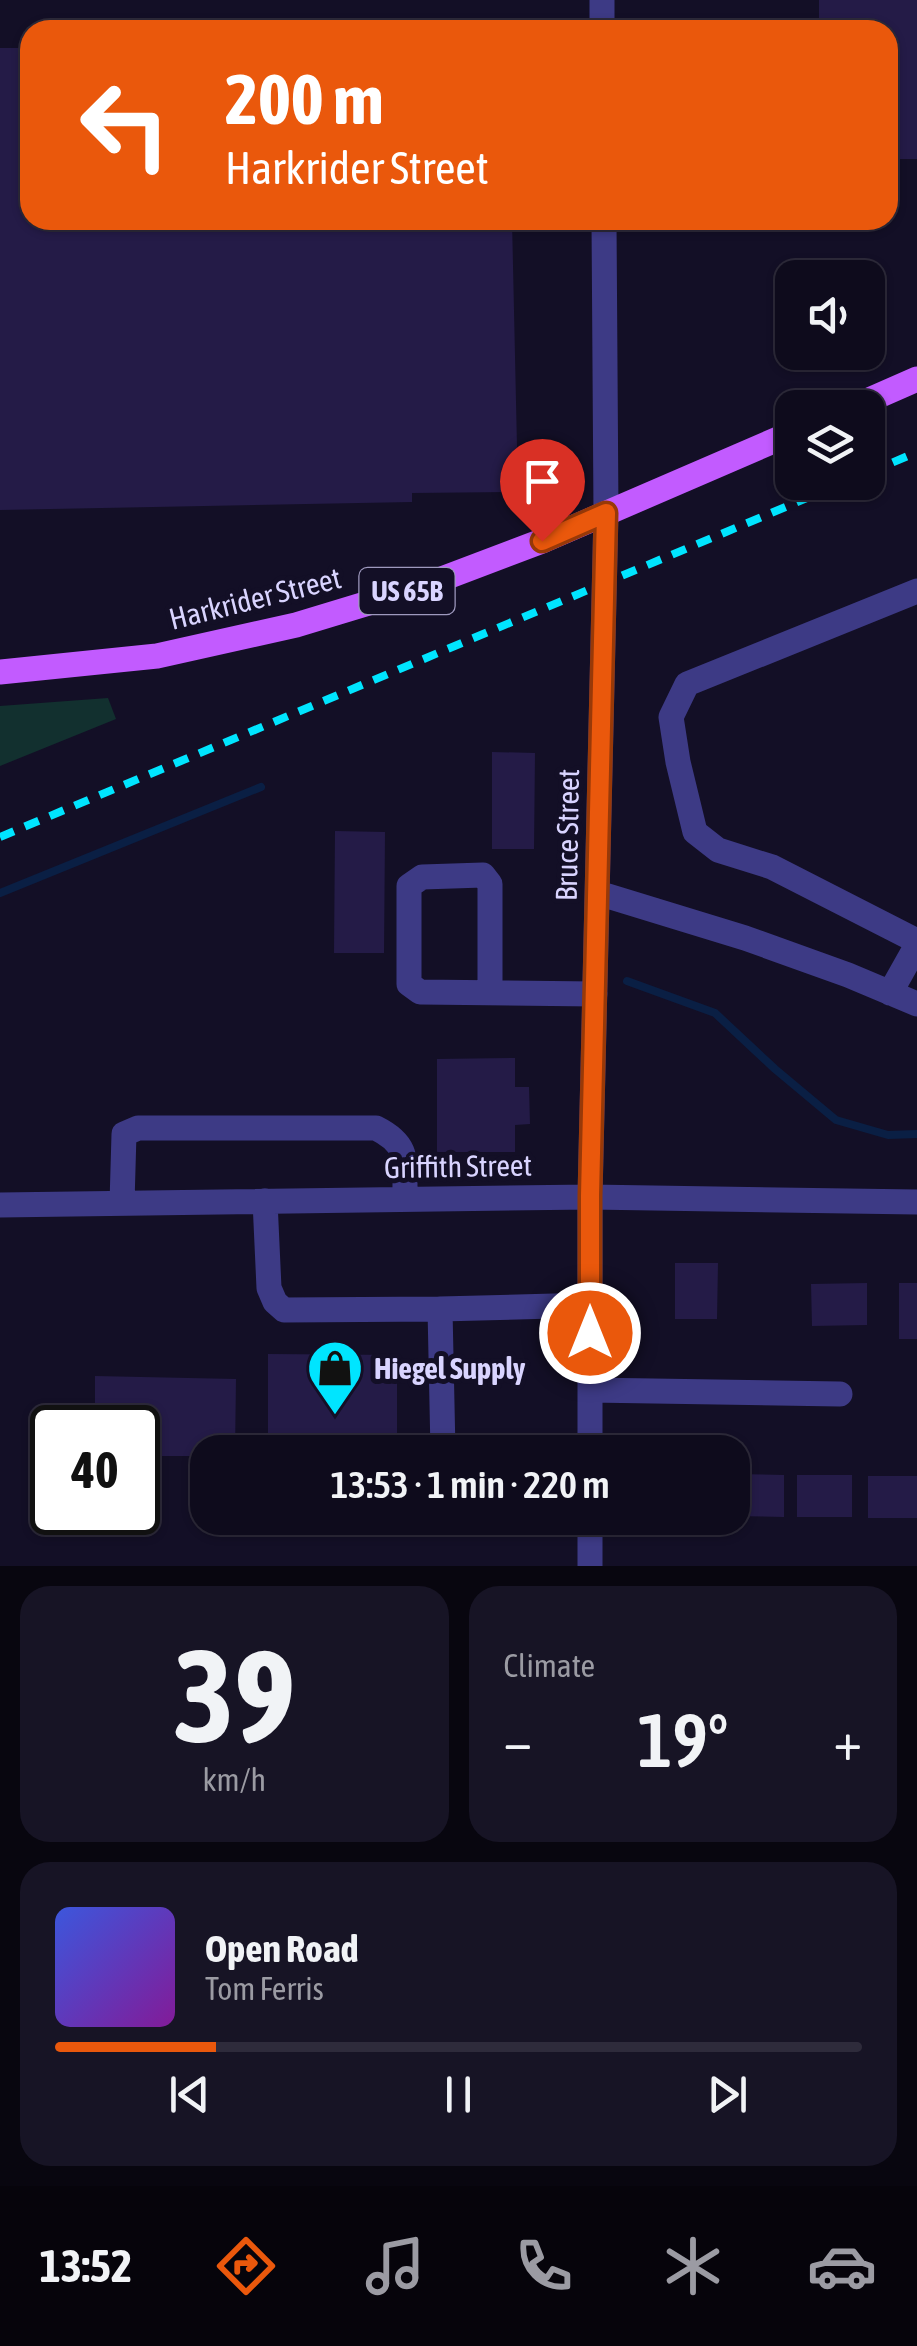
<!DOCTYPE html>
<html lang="en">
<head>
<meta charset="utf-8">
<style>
  :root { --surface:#0e0b1c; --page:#171425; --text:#f1f3f6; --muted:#9b9ba3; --line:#2e2b3b; --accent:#ea580c }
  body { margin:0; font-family:"Asap Condensed",sans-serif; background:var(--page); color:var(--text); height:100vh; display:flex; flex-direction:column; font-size:38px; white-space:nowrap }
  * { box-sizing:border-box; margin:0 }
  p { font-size:32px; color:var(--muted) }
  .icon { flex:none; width:55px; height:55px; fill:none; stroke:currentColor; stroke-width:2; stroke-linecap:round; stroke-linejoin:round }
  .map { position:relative; height:1566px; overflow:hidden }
  .drawer { display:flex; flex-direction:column; gap:20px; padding:20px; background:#08060f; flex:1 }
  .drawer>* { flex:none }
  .banner { position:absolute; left:20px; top:20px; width:878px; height:210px; border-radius:30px; box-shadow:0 2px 8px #0004,0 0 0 2px var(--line); background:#ea580c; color:#fff; overflow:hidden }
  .buttons { position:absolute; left:775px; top:260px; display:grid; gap:20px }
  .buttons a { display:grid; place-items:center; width:110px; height:110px; border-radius:20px; background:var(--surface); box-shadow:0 2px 8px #0004,0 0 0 2px var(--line); font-size:50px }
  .speed { position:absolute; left:30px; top:1405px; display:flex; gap:20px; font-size:50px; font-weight:700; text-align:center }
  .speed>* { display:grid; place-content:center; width:130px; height:130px; border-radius:50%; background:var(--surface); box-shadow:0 2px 8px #0004,0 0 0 2px var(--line); line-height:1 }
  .speed .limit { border:5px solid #111; border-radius:15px; background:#fff; color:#111 }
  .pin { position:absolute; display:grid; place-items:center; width:85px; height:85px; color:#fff; margin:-102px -42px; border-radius:50% 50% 50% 0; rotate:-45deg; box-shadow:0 0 10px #0007 }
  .pin .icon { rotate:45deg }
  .me { position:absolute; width:110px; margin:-55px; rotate:0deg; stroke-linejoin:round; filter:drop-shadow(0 0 8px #0008) }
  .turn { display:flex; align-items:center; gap:35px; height:210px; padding:0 40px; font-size:45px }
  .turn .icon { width:130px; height:130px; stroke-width:2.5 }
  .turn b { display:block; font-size:70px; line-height:85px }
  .big { font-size:75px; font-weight:600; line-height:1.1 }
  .drawer .widget { flex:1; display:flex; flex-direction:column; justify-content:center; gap:15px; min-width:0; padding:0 35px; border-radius:30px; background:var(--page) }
  .drawer .dial { align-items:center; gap:0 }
  .dial b { font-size:130px; line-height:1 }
  .song { display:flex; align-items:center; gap:30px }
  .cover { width:120px; height:120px; border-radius:15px; background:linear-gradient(135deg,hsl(230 70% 55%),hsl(290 70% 35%)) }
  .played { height:10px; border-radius:5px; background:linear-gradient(90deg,var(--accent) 20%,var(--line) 20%) }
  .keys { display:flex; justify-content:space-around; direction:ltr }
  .heat { display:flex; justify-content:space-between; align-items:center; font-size:55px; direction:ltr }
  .drawer .tiles { flex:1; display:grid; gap:20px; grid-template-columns:1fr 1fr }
  .widget:last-child { grid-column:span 2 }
  .trip { position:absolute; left:190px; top:1435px; width:560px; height:100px; border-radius:30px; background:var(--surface); box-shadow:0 2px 8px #0004,0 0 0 2px var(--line); font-weight:600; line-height:100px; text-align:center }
  .tab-bar { display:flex; height:160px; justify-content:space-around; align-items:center; background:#06040b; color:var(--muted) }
  .tab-bar .icon { width:70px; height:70px }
  .tab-bar .on { color:var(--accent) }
  .tab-bar b { font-size:45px; color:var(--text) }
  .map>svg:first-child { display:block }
  .green { fill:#12302f }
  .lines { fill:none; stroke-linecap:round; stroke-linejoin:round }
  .stream { stroke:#0a1f44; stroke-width:8 }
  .building { fill:#241b47 }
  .minor { stroke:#3d3a85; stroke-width:25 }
  .major { stroke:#c25bff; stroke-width:25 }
  .rail { stroke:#00e5ff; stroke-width:8; stroke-dasharray:15 12; stroke-linecap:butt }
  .route-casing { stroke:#983908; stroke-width:25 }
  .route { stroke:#ea580c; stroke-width:18 }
  .labels { text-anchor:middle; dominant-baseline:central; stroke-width:10; stroke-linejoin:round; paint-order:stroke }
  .shield { fill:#130f26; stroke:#9e99be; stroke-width:2.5 }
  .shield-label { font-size:28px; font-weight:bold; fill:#d9d4ff }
  .street-label { font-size:30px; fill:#d9d4ff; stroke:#130f26 }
  .poi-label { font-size:30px; font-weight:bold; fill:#d9d4ff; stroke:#130f26; text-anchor:start }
</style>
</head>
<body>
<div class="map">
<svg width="917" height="1566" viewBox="0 0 917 1566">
  <rect width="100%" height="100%" fill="#130f26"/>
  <!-- green -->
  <path class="green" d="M 108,698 L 116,719 L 0,766 L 0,706 Z"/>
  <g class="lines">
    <!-- stream -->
    <path class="stream" d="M 0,893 L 261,787
      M 627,981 L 715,1013 L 775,1069 L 836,1120 L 888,1135 L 917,1134"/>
  </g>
  <!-- building -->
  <path class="building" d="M 819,0 L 917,0 L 917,159 L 888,159 L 888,30 L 819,30 Z
    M 0,48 L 30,48 L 30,220 L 512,220 L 518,492 L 412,493 L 412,502 L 0,510 Z
    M 492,752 L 535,753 L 534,849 L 492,849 Z
    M 335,831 L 385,832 L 384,953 L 334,953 Z
    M 515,1058 L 515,1087 L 529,1087 L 530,1124 L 515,1125 L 515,1152 L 437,1152 L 437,1059 Z
    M 675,1263 L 718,1263 L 717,1319 L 675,1319 Z
    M 867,1283 L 867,1325 L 812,1326 L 811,1284 Z
    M 899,1283 L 917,1283 L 917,1339 L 899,1339 Z
    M 268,1354 L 397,1355 L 397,1452 L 268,1452 Z
    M 95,1376 L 236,1379 L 235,1452 L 208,1452 L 208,1456 L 138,1456 L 138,1428 L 95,1428 Z
    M 732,1474 L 784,1475 L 784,1517 L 732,1516 Z
    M 797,1475 L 852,1475 L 852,1517 L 797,1517 Z
    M 868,1476 L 917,1476 L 917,1518 L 868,1518 Z"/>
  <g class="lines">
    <!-- minor -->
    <path class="minor" d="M 602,0 L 602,30
      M 917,591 L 687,684 L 671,717 L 678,762 L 695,832 L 718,850 L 772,867 L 917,941
      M 598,893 L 745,938 L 848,975 L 917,1004
      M 490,993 L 490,884 L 483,875 L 422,877 L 409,886 L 409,984 L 420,992 L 595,994
      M 890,993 L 917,945
      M 265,1201 L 269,1288 L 275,1302 L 284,1310 L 440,1309
      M 122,1203 L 124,1134 L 138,1128 L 376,1128 C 412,1146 404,1163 405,1199
      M 0,1205 L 590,1197 L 917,1202
      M 590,1390 L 840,1394
      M 443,1452 L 440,1309 L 591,1305
      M 590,1452 L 590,1197 L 606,513 L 604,220
      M 590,1566 L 590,1518"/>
    <!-- major -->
    <path class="major" d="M 851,408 L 917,379
      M 0,672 L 157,656 L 296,625 L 418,588 L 542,541 L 792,433"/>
    <!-- rail -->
    <path class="rail" d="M 868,473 L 917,452
      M 0,837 L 845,482"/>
  </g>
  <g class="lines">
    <!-- route casing -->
    <g class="route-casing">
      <path id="route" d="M 542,541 L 606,513 L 590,1196 L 590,1333"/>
    </g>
    <!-- route -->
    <use href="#route" class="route"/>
  </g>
  <!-- icons -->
  <defs>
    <g id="shop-pin" transform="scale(2.875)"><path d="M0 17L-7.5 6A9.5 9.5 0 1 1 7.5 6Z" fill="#00e5ff" stroke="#130f26"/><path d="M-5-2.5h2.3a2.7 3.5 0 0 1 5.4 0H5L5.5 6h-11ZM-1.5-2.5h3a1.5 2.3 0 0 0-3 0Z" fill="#111"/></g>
  </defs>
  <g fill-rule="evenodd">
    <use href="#shop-pin" x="335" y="1368"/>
  </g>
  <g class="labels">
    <!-- shield labels -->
    <rect class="shield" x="359.5" y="568" width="95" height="46" rx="8"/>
    <g class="shield-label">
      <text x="407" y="591">US 65B</text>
    </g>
    <!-- street labels -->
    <g class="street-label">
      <text transform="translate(255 598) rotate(-14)">Harkrider Street</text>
      <text transform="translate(567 835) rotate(-89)">Bruce Street</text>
      <text transform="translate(458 1166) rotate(-1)">Griffith Street</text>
    </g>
    <!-- poi labels -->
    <g class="poi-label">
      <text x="374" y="1368">Hiegel Supply</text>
    </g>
  </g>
</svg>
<div class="buttons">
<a><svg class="icon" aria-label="sound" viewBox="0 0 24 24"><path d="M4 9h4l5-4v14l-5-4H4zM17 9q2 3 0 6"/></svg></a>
<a><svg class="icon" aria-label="layers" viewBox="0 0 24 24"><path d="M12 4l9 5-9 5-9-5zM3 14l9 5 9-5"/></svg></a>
</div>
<div class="speed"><div class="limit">40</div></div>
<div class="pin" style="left:542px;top:541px;background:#d93025"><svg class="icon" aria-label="arrive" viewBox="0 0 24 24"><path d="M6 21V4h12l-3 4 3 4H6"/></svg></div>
<svg class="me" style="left:590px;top:1333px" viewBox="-20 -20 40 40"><circle r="17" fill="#ea580c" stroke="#fff" stroke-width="3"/><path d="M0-11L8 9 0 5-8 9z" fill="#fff"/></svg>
<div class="trip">13:53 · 1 min · 220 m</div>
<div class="banner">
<div class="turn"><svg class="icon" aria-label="left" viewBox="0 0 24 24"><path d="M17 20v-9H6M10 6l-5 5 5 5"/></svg><div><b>200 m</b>Harkrider Street</div></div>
</div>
</div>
<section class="drawer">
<div class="tiles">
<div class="widget dial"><b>39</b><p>km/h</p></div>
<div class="widget"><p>Climate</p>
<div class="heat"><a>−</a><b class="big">19°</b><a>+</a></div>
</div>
<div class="widget">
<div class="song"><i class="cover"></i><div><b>Open Road</b><p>Tom Ferris</p></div></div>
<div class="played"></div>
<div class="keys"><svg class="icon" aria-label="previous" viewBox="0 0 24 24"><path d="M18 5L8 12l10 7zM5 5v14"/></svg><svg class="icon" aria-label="pause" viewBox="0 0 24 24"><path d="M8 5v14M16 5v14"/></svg><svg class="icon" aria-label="next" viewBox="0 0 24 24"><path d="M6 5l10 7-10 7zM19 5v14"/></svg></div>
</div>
</div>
</section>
<nav class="tab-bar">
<b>13:52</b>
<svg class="icon on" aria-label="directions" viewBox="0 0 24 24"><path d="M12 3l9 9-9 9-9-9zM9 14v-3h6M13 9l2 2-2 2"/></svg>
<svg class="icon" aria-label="music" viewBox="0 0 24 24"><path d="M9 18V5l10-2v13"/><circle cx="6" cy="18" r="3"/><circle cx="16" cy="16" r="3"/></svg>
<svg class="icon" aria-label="phone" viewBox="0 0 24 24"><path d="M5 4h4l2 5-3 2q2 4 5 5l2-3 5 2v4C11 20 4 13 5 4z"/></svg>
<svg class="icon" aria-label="climate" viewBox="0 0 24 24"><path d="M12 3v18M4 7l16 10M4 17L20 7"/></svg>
<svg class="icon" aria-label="car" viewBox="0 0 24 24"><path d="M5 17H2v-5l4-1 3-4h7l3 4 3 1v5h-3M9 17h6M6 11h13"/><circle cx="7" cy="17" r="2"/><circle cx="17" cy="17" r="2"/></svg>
</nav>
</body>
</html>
